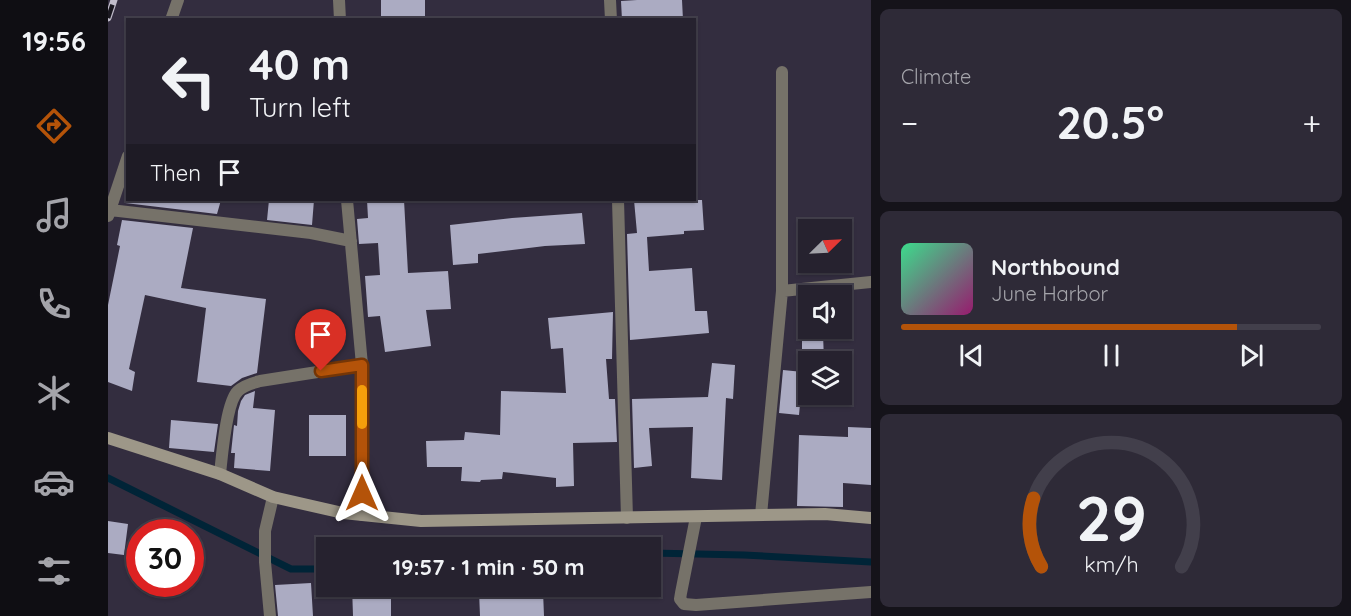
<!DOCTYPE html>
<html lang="en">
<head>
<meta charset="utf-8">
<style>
  :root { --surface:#26222f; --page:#2e2a37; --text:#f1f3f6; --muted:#a4a4aa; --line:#423f4b; --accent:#b45309 }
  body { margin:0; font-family:Quicksand,sans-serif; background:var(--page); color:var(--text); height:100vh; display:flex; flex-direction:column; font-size:22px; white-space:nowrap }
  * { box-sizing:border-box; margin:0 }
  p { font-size:20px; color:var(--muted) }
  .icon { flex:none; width:33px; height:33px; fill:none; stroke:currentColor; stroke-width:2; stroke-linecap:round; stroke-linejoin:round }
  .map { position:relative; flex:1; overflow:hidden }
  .side { display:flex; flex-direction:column; gap:9px; padding:9px; background:#15131a; width:480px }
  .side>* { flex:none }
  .hud { position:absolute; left:18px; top:18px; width:570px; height:183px; border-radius:0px; box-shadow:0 2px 4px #0004,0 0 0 2px var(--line); background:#26222f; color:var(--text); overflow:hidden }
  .needle { width:39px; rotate:66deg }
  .fabs { position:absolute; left:690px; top:219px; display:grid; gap:12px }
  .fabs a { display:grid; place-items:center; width:54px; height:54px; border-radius:0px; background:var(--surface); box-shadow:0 2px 4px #0004,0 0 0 2px var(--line); font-size:30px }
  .speed { position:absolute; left:18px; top:519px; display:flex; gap:12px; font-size:30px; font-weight:700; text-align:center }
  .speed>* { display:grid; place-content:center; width:78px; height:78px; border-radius:50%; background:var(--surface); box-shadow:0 2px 4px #0004,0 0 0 2px var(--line); line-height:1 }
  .speed .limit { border:9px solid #d22; background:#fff; color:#111 }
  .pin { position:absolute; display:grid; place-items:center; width:51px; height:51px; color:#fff; margin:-62px -26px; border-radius:50% 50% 50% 0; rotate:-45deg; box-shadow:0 0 6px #0007 }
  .pin .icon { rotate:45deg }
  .me { position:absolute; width:66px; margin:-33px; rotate:0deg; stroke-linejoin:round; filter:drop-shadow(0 0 4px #0008) }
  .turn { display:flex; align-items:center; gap:21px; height:126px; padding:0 24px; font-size:27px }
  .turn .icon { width:78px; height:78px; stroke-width:2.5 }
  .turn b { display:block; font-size:42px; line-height:51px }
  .then { display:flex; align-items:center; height:57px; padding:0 24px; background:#0003; gap:12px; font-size:22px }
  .big { font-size:45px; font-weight:800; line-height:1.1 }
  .side .tile { flex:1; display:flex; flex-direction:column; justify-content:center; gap:9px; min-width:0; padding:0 21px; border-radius:9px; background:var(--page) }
  .side .dial { align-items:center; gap:0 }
  .dial svg { height:156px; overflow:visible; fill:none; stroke:var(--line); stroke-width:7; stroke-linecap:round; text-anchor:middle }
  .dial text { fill:var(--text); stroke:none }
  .song { display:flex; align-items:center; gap:18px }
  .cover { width:72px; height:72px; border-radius:9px; background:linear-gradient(135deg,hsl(150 70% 55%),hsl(320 70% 35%)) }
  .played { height:6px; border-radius:3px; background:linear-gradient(90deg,var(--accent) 80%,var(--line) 80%) }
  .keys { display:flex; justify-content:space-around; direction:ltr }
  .heat { display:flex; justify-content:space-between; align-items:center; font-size:33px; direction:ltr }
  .trip { position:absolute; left:208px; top:537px; width:345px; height:60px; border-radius:0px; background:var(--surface); box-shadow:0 2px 4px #0004,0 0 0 2px var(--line); font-weight:800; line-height:60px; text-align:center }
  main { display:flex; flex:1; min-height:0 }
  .tab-bar { display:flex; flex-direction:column; width:108px; justify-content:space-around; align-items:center; background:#0f0e13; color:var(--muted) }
  .tab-bar .icon { width:42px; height:42px }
  .tab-bar .current { color:var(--accent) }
  .tab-bar b { font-size:27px; color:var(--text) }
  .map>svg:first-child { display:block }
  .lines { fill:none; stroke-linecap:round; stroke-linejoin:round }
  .stream { stroke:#002437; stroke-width:7 }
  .building { fill:#ababc2 }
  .lane { stroke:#767269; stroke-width:12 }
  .street { stroke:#767269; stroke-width:12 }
  .secondary { stroke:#9d9788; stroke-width:12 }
  .rail-casing { stroke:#c1bdcb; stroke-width:7 }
  .rail { stroke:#19171f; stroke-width:4.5; stroke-dasharray:14; stroke-linecap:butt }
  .route-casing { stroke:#753606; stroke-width:15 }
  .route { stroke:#b45309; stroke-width:10 }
  .slow { stroke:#f59e0b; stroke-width:10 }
</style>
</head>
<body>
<main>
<nav class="tab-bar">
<b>19:56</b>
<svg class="icon current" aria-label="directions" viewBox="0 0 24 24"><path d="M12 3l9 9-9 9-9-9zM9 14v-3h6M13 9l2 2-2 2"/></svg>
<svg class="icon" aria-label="music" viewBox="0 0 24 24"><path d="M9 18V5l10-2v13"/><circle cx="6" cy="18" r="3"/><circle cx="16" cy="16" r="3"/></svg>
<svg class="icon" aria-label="phone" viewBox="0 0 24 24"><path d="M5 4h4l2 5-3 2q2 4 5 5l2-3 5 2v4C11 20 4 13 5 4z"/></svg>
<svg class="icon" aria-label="climate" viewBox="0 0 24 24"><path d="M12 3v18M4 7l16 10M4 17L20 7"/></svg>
<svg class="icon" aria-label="car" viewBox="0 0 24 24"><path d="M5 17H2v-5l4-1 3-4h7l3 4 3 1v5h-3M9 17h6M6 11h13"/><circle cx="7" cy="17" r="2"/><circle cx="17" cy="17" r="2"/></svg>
<svg class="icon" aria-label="filters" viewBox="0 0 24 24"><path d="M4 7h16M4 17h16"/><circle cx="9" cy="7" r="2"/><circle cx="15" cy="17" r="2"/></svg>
</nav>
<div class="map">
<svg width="763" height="616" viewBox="0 0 763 616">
  <rect width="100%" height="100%" fill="#332d3f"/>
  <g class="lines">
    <!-- stream -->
    <path class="stream" d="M 0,478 L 183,569 L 219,569
      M 543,553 L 636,555 L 763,562"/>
  </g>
  <!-- building -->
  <path class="building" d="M 273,0 L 317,0 L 317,20 L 273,20 Z
    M 529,0 L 574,0 L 575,20 L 514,20 L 513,1 Z
    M 18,200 L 113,200 L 109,214 L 17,203 Z
    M 161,200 L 206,200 L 204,225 L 159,220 Z
    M 259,200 L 296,200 L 300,273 L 340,271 L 343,309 L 318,310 L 323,346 L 277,352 L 272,316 L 260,317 L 257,276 L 272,275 L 270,243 L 251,244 L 249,219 L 260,218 Z
    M 526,200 L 594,200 L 596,230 L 576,231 L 576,234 L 539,237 L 541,271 L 584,268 L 587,311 L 599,311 L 601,333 L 522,340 L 519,234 L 529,233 Z
    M 474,213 L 477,244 L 437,246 L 370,254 L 370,263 L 345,265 L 342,225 L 404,218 Z
    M 14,220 L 85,228 L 73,288 L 158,299 L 149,373 L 134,378 L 123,386 L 89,382 L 98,308 L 37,295 L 21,369 L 27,372 L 24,391 L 0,382 L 0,305 L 12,246 L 9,245 Z
    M 505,312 L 504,359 L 498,359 L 501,399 L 507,399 L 509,442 L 465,443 L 466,486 L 448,487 L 448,478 L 395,472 L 394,479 L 373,480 L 372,482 L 353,481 L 354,467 L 319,467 L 318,441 L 356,440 L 357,432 L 392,435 L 393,391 L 458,393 L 455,348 L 443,349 L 440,318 Z
    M 694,333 L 715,333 L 716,362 L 694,362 Z
    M 604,363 L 627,365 L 625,399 L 618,398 L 614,480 L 583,478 L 585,427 L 541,428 L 544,466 L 526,468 L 524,399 L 600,397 Z
    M 675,370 L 695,372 L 691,415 L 671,413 Z
    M 147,391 L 145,408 L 167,410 L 162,471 L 126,468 L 127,453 L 123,453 L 126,425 L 129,426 L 130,411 L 133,401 L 137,395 Z
    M 201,415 L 238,415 L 238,456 L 201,456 Z
    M 63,420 L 110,424 L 106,452 L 61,448 Z
    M 740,427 L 763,428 L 763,485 L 735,483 L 735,507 L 689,506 L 691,435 L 740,437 Z
    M 0,521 L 20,524 L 16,555 L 0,553 Z
    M 203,583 L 205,616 L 170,616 L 167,585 Z
    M 244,586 L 283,586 L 283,616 L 245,616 Z
    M 371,591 L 435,591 L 436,616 L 372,616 Z"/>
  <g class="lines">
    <!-- lane -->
    <path class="lane" d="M 112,474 C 114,456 118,402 130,391 C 136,385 145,383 152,381 L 254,365"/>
    <!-- street -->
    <path class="street" d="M 231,0 L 232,20
      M 502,0 L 503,20
      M 63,20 L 70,0
      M 239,200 L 254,365 L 254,515
      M 510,200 L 519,518
      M 2,210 L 203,233 L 243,241
      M 0,216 L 20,156
      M 674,291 L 763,282
      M 653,515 L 674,291 L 674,72
      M 588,517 L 573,593 L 572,599 L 576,604 L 588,605 L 763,592
      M 162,616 L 157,562 L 157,531 L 165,497"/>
    <!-- secondary -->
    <path class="secondary" d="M 0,438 L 112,474 L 165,497 L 235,513 L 313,521 L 717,514 L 763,518"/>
    <!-- rail casing -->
    <g class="rail-casing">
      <path id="rail" d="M 0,18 L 6,0"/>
    </g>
    <!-- rail -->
    <use href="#rail" class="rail"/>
  </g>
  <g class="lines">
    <!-- route casing -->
    <g class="route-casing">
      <path id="route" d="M 213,371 L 254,365 L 254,493"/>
    </g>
    <!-- route -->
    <use href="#route" class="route"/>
    <!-- slow -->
    <path class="slow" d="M 254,390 L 254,424"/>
  </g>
</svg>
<div class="fabs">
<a><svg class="needle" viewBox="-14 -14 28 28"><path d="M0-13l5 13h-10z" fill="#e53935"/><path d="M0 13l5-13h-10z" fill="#a4a4aa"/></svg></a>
<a><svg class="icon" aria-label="sound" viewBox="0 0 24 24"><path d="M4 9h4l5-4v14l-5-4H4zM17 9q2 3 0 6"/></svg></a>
<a><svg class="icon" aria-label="layers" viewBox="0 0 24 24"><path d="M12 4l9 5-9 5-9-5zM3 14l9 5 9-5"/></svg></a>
</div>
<div class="speed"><div class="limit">30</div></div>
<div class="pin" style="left:213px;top:371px;background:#d93025"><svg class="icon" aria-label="arrive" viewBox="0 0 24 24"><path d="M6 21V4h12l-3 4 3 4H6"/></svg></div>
<svg class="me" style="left:254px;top:493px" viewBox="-20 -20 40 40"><path d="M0-17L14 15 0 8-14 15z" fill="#b45309" stroke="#fff" stroke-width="4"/></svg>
<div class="trip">19:57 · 1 min · 50 m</div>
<div class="hud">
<div class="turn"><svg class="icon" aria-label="left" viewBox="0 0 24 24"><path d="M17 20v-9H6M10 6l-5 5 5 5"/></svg><div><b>40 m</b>Turn left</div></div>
<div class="then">Then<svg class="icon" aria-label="arrive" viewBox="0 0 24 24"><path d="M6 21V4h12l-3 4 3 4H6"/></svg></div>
</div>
</div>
<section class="side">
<div class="tile"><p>Climate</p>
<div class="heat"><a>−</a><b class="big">20.5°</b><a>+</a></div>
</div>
<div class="tile">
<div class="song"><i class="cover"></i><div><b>Northbound</b><p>June Harbor</p></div></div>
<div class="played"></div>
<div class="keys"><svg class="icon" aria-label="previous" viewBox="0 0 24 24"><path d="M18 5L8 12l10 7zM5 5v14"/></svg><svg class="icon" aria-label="pause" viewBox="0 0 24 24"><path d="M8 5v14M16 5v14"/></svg><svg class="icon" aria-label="next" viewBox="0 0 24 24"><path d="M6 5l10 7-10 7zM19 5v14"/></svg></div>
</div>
<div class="tile dial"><svg viewBox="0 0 100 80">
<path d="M14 69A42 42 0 1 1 86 69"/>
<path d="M14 69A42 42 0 0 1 10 34" stroke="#b45309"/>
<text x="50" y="56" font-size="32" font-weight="700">29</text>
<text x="50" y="72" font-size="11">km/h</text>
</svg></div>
</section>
</main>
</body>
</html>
